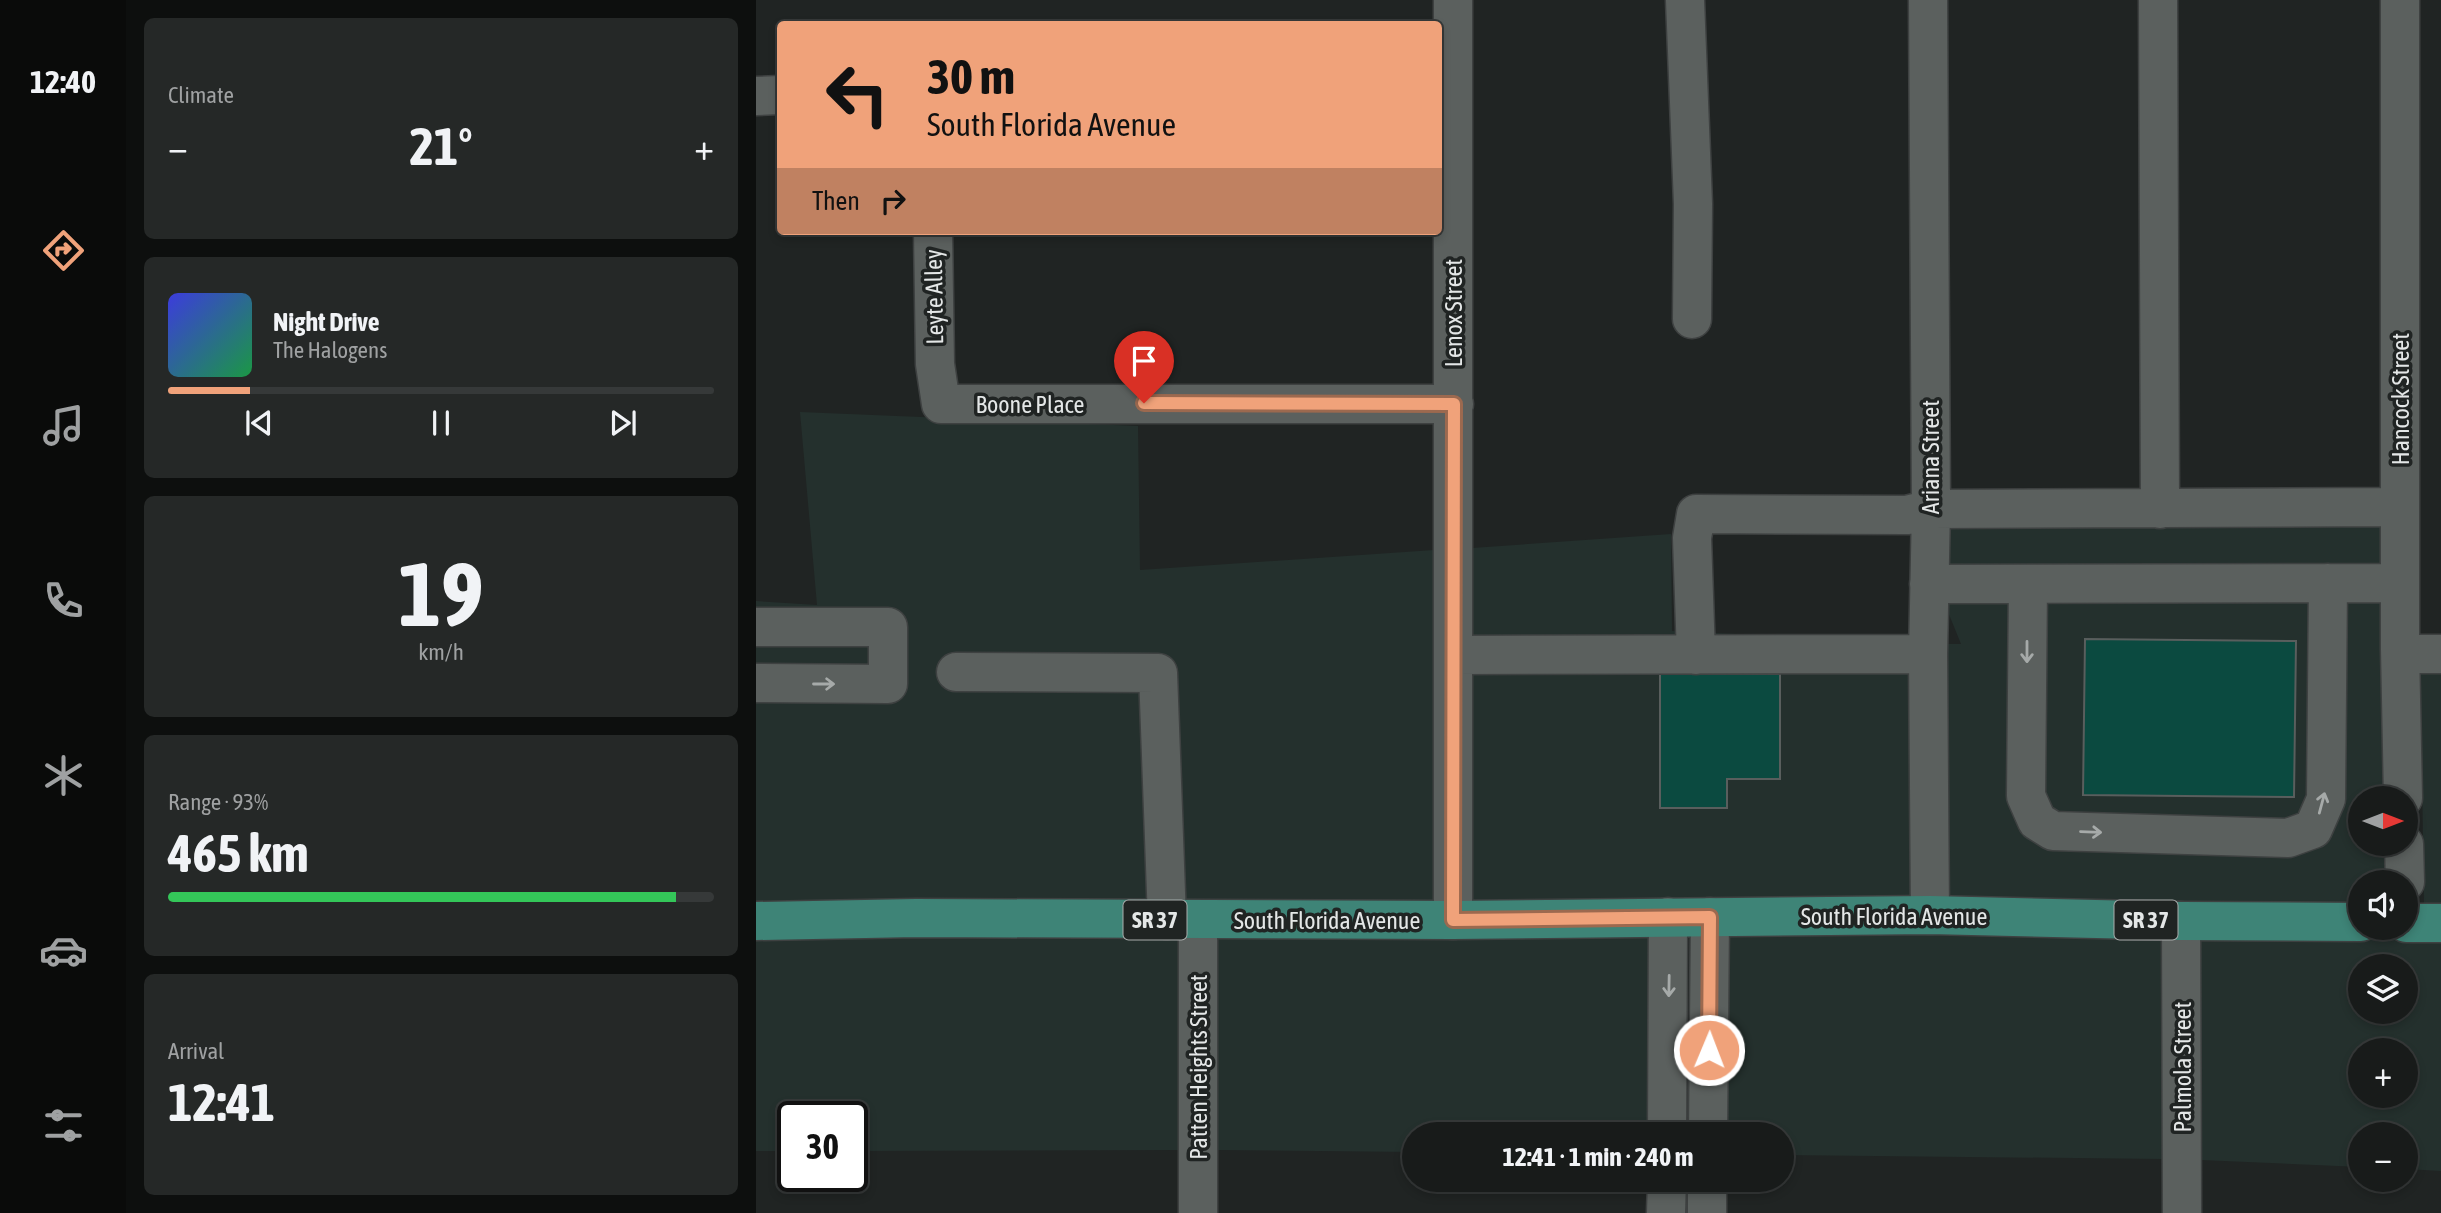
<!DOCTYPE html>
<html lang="en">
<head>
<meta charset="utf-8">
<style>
  :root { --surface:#181b1a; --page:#252827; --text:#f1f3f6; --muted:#9fa1a2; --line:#363939; --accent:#f0a27a }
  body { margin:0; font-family:"Asap Condensed",sans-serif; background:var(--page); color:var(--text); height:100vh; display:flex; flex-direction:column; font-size:26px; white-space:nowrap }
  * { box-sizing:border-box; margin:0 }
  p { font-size:23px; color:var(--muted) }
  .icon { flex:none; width:38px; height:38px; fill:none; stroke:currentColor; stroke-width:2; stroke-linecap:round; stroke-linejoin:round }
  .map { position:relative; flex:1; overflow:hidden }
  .side { display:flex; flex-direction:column; gap:18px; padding:18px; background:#0d0f0e; width:630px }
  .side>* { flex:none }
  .guide { position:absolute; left:21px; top:21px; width:665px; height:214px; border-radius:7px; box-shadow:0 4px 10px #0003,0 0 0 2px var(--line); background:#f0a27a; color:#111; overflow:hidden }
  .needle { width:46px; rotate:90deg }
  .buttons { position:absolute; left:1592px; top:786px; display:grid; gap:14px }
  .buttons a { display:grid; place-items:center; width:70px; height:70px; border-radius:50%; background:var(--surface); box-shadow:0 4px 10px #0003,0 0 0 2px var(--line); font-size:35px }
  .speed { position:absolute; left:21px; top:1101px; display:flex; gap:14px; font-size:35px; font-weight:700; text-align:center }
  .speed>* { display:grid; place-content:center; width:91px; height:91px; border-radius:50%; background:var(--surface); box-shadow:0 4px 10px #0003,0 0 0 2px var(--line); line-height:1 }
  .speed .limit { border:4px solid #111; border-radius:10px; background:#fff; color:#111 }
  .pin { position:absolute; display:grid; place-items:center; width:60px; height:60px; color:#fff; margin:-72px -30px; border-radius:50% 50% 50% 0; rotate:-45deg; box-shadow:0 0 7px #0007 }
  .pin .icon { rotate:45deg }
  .me { position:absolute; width:77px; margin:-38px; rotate:1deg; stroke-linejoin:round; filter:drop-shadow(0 0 5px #0008) }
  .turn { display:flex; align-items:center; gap:24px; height:147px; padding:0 35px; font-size:32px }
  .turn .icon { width:91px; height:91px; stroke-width:2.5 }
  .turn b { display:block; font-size:49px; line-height:60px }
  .then { display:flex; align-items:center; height:66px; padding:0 35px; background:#0003; gap:14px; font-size:26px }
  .big { font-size:52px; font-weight:700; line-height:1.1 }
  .side .card { flex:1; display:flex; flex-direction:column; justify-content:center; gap:10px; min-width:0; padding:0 24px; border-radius:10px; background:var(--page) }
  .side .dial { align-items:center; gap:0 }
  .dial b { font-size:91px; line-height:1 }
  .song { display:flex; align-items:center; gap:21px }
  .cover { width:84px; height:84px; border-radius:10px; background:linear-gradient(135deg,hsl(240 70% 55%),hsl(140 70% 35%)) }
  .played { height:7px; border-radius:4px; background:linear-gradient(90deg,var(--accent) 15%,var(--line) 15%) }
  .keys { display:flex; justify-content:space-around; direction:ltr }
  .heat { display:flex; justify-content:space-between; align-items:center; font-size:38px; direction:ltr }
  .charge { height:10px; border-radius:5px; background:linear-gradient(90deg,#34c759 93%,var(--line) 0) }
  .trip { position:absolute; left:646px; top:1122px; width:392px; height:70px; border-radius:35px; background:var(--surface); box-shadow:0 4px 10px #0003,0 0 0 2px var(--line); font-weight:700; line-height:70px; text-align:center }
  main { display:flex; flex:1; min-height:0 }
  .tab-bar { display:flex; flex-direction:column; width:126px; justify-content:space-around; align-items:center; background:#0a0b0a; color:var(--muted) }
  .tab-bar .icon { width:49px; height:49px }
  .tab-bar .selected { color:var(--accent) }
  .tab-bar b { font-size:32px; color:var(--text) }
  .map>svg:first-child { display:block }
  .built { fill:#24302d; fill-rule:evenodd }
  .building { fill:#0b4a40; stroke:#595e5d; stroke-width:2 }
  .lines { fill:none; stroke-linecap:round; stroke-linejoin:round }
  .minor-casing { stroke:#3e4141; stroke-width:41 }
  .major-casing { stroke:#3e4141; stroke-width:41 }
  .minor { stroke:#5b605e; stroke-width:38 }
  .major { stroke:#3e8477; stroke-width:38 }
  .oneway { stroke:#a6aaa9 }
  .route-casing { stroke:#9c694f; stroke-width:18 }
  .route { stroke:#f0a27a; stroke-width:12 }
  .labels { text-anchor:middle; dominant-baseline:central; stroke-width:7; stroke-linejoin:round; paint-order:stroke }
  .shield { fill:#202423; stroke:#a9acac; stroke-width:2 }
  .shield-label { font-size:23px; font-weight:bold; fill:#e4e7e7 }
  .street-label { font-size:24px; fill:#e4e7e7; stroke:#202423 }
</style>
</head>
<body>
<main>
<nav class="tab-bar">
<b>12:40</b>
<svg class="icon selected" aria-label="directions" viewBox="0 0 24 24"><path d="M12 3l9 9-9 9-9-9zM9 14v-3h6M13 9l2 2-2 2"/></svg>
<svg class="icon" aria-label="music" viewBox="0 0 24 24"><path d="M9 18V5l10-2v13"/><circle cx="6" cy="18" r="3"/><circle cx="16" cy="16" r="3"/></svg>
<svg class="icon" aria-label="phone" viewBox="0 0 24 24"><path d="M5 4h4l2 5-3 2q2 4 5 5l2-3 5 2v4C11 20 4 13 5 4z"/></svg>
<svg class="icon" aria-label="climate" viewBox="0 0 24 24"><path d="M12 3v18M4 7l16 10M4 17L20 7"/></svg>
<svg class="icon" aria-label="car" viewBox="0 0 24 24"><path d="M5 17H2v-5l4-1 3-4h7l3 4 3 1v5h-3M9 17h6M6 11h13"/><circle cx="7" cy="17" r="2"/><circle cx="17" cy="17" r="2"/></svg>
<svg class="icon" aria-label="filters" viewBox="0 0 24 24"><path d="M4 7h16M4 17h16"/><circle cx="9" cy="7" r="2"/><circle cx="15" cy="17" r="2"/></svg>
</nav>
<section class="side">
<div class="card"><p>Climate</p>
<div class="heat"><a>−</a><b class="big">21°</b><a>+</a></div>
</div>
<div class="card">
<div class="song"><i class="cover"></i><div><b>Night Drive</b><p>The Halogens</p></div></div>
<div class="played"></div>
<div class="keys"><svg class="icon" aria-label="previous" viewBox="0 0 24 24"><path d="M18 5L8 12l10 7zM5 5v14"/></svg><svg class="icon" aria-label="pause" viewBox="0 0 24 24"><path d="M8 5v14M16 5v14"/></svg><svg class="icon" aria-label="next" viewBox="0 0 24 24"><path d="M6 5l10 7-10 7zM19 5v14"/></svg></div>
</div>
<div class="card dial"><b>19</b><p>km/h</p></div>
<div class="card"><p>Range · 93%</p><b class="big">465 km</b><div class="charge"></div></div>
<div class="card"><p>Arrival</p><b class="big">12:41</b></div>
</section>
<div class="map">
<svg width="1685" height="1213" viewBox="0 0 1685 1213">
  <rect width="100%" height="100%" fill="#202423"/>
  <!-- built -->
  <path class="built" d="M 44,412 L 382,426 L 384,570 L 678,550 L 677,903 L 0,904 L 0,601 L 61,605 Z
    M 1625,520 L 1628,798 L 1605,798 L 1605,844 L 1629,844 L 1629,882 L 1605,882 L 1605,905 L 1194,898 L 1191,644 L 1205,644 L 1192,612 L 1194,524 Z
    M 915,534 L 916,631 L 1153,642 L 1155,898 L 716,903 L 716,548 Z
    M 1664,642 L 1685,644 L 1685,906 L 1668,906 Z
    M 1174,932 L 1406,937 L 1407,1159 L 1026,1155 L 1026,1134 L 971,1134 L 973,934 Z
    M 160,935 L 423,938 L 423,1150 L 96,1151 L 96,1116 L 37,1116 L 37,1151 L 0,1151 L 0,938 Z
    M 894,935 L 892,1134 L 658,1134 L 658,1152 L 461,1150 L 461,938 Z
    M 1445,938 L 1685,939 L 1685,1171 L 1650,1169 L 1650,1134 L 1605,1134 L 1605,1167 L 1445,1160 ZM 1605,966 L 1650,966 L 1650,1012 L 1605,1012 ZM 1605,1050 L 1650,1050 L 1650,1096 L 1605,1096 Z"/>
  <!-- building -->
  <path class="building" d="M 1329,639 L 1540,641 L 1538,797 L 1327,795 Z
    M 904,674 L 1024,674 L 1024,779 L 971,779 L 971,808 L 904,808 Z"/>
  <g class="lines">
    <!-- minor casing -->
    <g class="minor-casing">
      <path id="minor" d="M 929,0 L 937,204 L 936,319
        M 1172,0 L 1175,509 L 1172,654 L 1174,915
        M 1402,0 L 1404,509
        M 1644,0 L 1644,649 L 1647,798
        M 0,96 L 24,95
        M 177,231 L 179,364 L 185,404 L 698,404
        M 1173,584 L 1644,583
        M 1272,584 L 1270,796 L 1281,821 L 1297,831 L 1532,838 L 1557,829 L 1570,799 L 1572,583
        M 0,627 L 132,627 L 132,684 L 0,683
        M 1644,649 L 1659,654 L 1685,654
        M 697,655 L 1172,654
        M 940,655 L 936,538 L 940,514 L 1151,515 L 1175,509 L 1644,507
        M 200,672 L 402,673 L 411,920
        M 1648,844 L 1649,882
        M 697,920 L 697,0
        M 1425,921 L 1426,1213
        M 911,1134 L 912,917
        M 952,1134 L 954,917
        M 442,1213 L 442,921
        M 910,1213 L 911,1180
        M 951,1213 L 951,1180"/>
    </g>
    <!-- major casing -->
    <g class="major-casing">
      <path id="major" d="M 0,921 L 160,918 L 697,920 L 1174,915 L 1425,921 L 1605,922
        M 1650,923 L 1685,923"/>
    </g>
    <!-- minor -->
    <use href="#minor" class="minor"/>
    <!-- major -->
    <use href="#major" class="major"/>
  </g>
  <!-- one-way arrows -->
  <defs><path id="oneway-shaft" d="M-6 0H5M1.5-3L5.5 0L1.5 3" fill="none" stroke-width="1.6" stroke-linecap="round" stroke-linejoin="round" transform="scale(1.75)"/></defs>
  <g class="oneway">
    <use href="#oneway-shaft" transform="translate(1271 652) rotate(90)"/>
    <use href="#oneway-shaft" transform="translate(68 684)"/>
    <use href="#oneway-shaft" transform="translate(1566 803) rotate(-75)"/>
    <use href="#oneway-shaft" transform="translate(1335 832) rotate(2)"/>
    <use href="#oneway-shaft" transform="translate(913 986) rotate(91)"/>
  </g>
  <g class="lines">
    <!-- route casing -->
    <g class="route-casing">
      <path id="route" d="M 388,403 L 698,404 L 697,920 L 954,917 L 953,1050"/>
    </g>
    <!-- route -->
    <use href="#route" class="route"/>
  </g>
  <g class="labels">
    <!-- shield labels -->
    <g class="shield">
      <rect x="367.5" y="900.5" width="63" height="39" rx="5"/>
      <rect x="1358.5" y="900.5" width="63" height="39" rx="5"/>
    </g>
    <g class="shield-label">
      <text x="399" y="920">SR 37</text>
      <text x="1390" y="920">SR 37</text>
    </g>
    <!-- street labels -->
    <g class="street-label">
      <text transform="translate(178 297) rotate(-91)">Leyte Alley</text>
      <text transform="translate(697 313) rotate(-90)">Lenox Street</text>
      <text transform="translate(1644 399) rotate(-90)">Hancock Street</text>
      <text x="274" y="404">Boone Place</text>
      <text transform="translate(1174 457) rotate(-90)">Ariana Street</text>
      <text x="1138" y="916">South Florida Avenue</text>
      <text x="571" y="920">South Florida Avenue</text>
      <text transform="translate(442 1067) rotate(-90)">Patten Heights Street</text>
      <text transform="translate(1426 1067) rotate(-90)">Palmola Street</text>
    </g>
  </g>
</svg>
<div class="buttons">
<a><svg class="needle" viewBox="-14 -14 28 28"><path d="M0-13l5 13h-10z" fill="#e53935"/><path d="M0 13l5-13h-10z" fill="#9fa1a2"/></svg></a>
<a><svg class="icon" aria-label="sound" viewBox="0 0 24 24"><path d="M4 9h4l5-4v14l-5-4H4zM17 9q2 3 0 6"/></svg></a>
<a><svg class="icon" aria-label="layers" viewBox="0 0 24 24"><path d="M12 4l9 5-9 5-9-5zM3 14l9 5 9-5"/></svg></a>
<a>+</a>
<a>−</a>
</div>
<div class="speed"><div class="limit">30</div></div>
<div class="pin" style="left:388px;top:403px;background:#d93025"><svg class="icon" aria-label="arrive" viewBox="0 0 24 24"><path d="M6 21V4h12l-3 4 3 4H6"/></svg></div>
<svg class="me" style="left:953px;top:1050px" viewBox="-20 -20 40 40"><circle r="17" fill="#f0a27a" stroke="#fff" stroke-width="3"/><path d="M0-11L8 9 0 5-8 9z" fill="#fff"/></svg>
<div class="trip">12:41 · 1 min · 240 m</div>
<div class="guide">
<div class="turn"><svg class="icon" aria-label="left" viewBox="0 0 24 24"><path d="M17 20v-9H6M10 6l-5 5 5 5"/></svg><div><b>30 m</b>South Florida Avenue</div></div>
<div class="then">Then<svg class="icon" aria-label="right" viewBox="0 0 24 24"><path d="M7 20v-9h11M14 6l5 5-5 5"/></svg></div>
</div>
</div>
</main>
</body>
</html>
